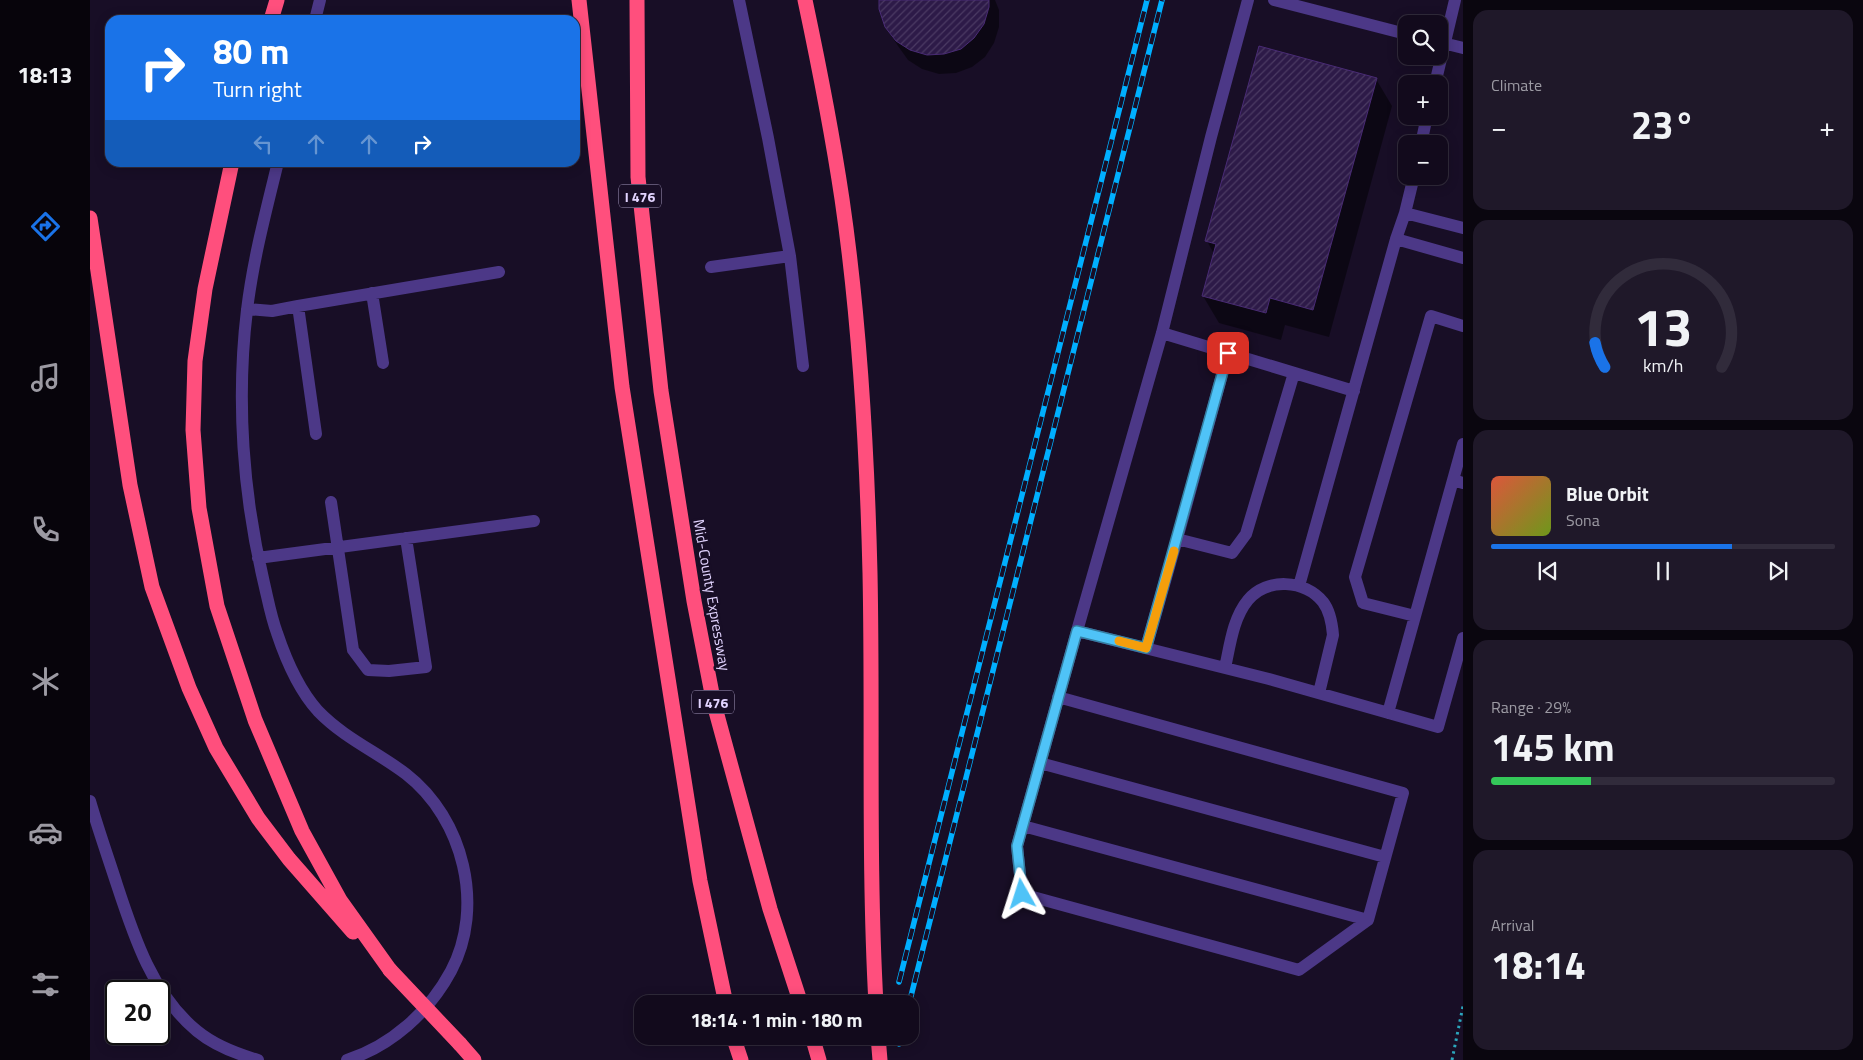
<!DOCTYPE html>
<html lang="en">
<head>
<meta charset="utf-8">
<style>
  :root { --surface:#120a1c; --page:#1f1829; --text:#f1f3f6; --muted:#9c9aa3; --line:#312b3b; --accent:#1a73e8 }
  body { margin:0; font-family:"Titillium Web",sans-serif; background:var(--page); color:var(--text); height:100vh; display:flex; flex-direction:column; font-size:19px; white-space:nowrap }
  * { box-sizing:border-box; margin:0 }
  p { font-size:16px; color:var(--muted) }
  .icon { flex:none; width:28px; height:28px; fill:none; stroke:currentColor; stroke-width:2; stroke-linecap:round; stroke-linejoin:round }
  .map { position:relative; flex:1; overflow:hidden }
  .drawer { display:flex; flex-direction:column; gap:10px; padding:10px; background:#0a060f; width:400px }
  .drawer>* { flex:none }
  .guide { position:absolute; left:15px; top:15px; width:475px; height:152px; border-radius:15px; box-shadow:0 2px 12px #0003,0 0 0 1px var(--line); background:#1a73e8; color:#fff; overflow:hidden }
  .controls { position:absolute; left:1308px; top:15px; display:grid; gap:10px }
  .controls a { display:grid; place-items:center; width:50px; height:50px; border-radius:10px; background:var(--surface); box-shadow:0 2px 12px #0003,0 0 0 1px var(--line); font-size:25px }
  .speed { position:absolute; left:15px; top:980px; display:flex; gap:10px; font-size:25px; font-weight:700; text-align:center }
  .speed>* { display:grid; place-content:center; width:65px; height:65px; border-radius:50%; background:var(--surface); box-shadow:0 2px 12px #0003,0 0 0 1px var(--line); line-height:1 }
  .speed .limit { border:2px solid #111; border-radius:8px; background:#fff; color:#111 }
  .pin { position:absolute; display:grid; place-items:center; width:42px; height:42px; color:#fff; margin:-21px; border-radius:10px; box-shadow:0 2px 8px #0006 }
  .me { position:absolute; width:55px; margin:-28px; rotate:354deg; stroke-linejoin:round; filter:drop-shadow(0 0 4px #0008) }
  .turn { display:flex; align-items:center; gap:18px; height:105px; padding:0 25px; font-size:22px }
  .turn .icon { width:65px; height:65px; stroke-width:2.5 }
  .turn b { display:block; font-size:35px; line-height:42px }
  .lanes { display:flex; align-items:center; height:48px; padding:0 25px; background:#0003; justify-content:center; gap:25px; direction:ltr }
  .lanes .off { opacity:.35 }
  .big { font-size:38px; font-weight:700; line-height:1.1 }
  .drawer .tile { flex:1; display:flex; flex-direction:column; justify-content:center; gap:8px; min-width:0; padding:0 18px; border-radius:15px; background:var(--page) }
  .drawer .dial { align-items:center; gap:0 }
  .dial svg { height:130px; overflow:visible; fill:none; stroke:var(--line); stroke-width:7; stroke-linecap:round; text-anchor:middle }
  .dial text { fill:var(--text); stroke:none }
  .song { display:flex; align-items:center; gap:15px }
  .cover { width:60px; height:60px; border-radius:8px; background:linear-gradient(135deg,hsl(10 70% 55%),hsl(80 70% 35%)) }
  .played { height:5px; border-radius:2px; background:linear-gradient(90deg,var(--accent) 70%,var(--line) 70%) }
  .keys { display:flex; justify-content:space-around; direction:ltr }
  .heat { display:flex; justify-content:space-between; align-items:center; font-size:28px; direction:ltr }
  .charge { height:8px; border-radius:4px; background:linear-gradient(90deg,#34c759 29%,var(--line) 0) }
  .trip { position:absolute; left:544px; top:995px; width:285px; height:50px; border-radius:15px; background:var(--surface); box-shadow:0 2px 12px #0003,0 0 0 1px var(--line); font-weight:700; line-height:50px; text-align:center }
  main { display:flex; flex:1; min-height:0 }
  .tab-bar { display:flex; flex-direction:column; width:90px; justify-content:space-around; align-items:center; background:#07040b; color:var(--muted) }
  .tab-bar .icon { width:35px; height:35px }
  .tab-bar .active { color:var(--accent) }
  .tab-bar b { font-size:22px; color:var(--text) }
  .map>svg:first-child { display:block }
  .shadow { fill:#0007 }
  .building { fill:url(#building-hatch); stroke:#492b75 }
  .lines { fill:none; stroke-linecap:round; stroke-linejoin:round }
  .path { stroke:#2ba6bc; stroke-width:3; stroke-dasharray:2.5 4; stroke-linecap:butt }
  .minor { stroke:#4c3887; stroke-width:12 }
  .highway { stroke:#ff4f7d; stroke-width:15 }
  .rail-casing { stroke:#00afff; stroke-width:5.5 }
  .rail { stroke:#180e26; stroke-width:4; stroke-dasharray:11; stroke-linecap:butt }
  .highway-bridge { stroke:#ff4f7d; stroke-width:15 }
  .route-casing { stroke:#337fa1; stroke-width:12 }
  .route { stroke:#4fc3f7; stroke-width:9 }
  .slow { stroke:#f59e0b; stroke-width:9 }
  .labels { text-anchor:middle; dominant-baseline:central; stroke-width:5; stroke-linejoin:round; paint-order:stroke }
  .shield { fill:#180e26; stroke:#a599be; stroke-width:1 }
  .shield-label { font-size:14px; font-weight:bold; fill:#e2d4ff }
  .street-label { font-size:15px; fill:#e2d4ff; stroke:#180e26 }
</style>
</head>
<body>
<main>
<nav class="tab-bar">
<b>18:13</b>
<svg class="icon active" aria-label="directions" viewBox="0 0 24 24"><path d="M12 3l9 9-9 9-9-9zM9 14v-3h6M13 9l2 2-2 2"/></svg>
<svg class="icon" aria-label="music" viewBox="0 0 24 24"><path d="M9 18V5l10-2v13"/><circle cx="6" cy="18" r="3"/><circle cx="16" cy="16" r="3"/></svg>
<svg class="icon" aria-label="phone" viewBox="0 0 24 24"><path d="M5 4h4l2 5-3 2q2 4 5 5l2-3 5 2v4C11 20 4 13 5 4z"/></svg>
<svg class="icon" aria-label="climate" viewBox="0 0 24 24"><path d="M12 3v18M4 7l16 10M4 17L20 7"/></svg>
<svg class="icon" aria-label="car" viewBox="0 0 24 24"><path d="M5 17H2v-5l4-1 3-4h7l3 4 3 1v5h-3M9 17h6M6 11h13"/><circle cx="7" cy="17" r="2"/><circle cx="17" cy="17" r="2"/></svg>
<svg class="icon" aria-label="filters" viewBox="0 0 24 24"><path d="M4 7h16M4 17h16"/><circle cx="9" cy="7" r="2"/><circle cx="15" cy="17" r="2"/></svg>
</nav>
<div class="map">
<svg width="1373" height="1060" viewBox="0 0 1373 1060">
  <defs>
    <pattern id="building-hatch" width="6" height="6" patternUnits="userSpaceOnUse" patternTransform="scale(1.25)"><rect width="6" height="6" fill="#2d1a48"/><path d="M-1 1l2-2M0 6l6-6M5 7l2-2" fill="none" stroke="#4b3a63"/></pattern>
  </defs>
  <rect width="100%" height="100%" fill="#180e26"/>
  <!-- shadow -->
  <path class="shadow" d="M 790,0 L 905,0 L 909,10 L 909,27 L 904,43 L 895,57 L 882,67 L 866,73 L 849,74 L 832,69 L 818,60 L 808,46 L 796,27 Z
    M 1286,79 L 1302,106 L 1239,337 L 1195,325 L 1191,340 L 1129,323 L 1113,296 L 1124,254 L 1117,241 Z"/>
  <!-- building -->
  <path class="building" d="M 789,0 L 899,0 L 899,7 L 894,24 L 884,38 L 871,49 L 854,54 L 837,55 L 820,50 L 806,41 L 795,27 L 789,9 Z
    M 1169,46 L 1287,78 L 1223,310 L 1180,298 L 1176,313 L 1112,296 L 1126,244 L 1115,241 Z"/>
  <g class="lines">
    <!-- path -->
    <path class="path" d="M 1362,1060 L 1373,1006"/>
    <!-- minor -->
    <path class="minor" d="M 649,0 L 678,138 L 700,256 L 713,366
      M 1158,0 L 1121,137 L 1072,333 L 987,631 L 1179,679 L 1348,727 L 1373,638
      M 1184,0 L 1316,34
      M 225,20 L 230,0
      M 1349,42 L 1373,48
      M 1345,84 L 1365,0
      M 1331,144 L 1337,116
      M 188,162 C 176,211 163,260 157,310 C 146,400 153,495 174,583 C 178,600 181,617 187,633 C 196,660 209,690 228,711 C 254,738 287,752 316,774 C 374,819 395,907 361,971 C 339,1012 301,1046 257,1060
      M 1315,213 L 1373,228
      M 1306,239 L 1373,258
      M 621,267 L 700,256
      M 282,293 L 293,363
      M 157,309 L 182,311 L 208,306
      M 1072,333 L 1264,391
      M 226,434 L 208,306 L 409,272
      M 1363,480 L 1373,444
      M 241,502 L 263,650 L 278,670 L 299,671 L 336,667 L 316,538
      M 1087,539 L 1138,353
      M 168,558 L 444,521
      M 1209,586 L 1306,239 L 1315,213 L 1324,176
      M 1325,616 L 1273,603 L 1265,577 L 1341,316 L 1373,326
      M 1056,648 L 1087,539 L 1142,553 L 1156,534 L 1204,373
      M 1135,668 C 1140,645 1143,618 1158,600 C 1177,577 1215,580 1233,602 C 1240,611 1242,623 1243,635 L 1229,693
      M 968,697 L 1313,793 L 1278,920 L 1209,970 L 932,894 L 927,846 L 987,631
      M 1298,713 L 1363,480 L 1373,483
      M 950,763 L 1295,857
      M 0,801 C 8,829 18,857 27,885 C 44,937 63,995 107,1031 C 124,1045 147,1054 168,1060
      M 933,826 L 1278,920"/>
    <!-- highway -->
    <path class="highway" d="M 489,0 L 532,387 L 610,881 L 636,1004
      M 547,0 L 548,177 L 571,391 L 604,601 L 624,704 L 680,909 L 711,1004
      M 715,0 C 729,66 742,132 752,199 C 770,322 777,449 780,573 C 783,717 778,860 786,1004
      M 181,20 L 187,0
      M 142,162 L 115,289 L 105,361 L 103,430 L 109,508 L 127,606 L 165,720 L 212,831 L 250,900 L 300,970
      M 0,218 L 40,485 L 62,587 L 99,688 L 126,748 L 168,818 L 199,859 L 263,932
      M 643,1036 L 651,1060
      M 722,1036 L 729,1060
      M 788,1036 L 790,1060
      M 370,1044 L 384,1060"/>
    <!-- rail casing -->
    <g class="rail-casing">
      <path id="rail" d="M 809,982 L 1057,0
        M 819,1004 L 1072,0
        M 809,1044 L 811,1036"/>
    </g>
    <!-- rail -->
    <use href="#rail" class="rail"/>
    <!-- highway-bridge -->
    <path class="highway-bridge" d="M 300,970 L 370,1044"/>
  </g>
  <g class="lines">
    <!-- route casing -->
    <g class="route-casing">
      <path id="route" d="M 932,894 L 927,846 L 987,631 L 1056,648 L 1138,353"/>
    </g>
    <!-- route -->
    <use href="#route" class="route"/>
    <!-- slow -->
    <path class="slow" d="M 1029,641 L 1056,648 L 1084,551"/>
  </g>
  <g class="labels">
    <!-- shield labels -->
    <g class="shield">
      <rect x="529" y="184.5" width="42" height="23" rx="4"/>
      <rect x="602" y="690.5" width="42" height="23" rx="4"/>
    </g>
    <g class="shield-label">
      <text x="550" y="196">I 476</text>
      <text x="623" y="702">I 476</text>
    </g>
    <!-- street labels -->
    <g class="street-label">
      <text transform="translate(622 595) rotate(80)">Mid-County Expressway</text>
    </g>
  </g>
</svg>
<div class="controls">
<a><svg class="icon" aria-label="search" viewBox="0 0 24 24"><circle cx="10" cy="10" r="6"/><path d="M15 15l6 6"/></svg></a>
<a>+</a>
<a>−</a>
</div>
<div class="speed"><div class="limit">20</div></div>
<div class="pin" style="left:1138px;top:353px;background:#d93025"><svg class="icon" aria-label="arrive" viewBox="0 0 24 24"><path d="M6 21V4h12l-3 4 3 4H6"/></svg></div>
<svg class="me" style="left:932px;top:894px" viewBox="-20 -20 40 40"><path d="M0-17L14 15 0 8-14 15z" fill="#4fc3f7" stroke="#fff" stroke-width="4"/></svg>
<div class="trip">18:14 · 1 min · 180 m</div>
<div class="guide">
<div class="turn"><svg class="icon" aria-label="right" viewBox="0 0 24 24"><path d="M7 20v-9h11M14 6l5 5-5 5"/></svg><div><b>80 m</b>Turn right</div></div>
<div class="lanes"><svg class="icon off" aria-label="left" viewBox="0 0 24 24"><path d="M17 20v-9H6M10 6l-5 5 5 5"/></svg><svg class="icon off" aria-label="ahead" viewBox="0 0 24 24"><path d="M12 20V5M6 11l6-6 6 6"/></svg><svg class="icon off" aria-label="ahead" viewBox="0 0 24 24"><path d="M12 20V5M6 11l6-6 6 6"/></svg><svg class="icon" aria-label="right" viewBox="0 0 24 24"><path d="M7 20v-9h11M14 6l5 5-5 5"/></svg></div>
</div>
</div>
<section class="drawer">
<div class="tile"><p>Climate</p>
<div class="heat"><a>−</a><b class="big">23°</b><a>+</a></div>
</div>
<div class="tile dial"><svg viewBox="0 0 100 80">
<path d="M14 69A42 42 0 1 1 86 69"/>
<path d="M14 69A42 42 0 0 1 8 54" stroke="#1a73e8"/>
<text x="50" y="56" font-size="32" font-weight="700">13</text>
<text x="50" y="72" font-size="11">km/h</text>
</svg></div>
<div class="tile">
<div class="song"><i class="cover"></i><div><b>Blue Orbit</b><p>Sona</p></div></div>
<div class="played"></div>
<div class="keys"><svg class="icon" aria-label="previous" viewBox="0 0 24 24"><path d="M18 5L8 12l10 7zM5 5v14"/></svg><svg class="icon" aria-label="pause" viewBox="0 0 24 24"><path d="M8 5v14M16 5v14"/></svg><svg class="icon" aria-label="next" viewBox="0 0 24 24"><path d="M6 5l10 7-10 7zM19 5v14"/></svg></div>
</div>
<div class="tile"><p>Range · 29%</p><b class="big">145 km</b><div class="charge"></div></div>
<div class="tile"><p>Arrival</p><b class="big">18:14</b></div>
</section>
</main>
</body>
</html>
